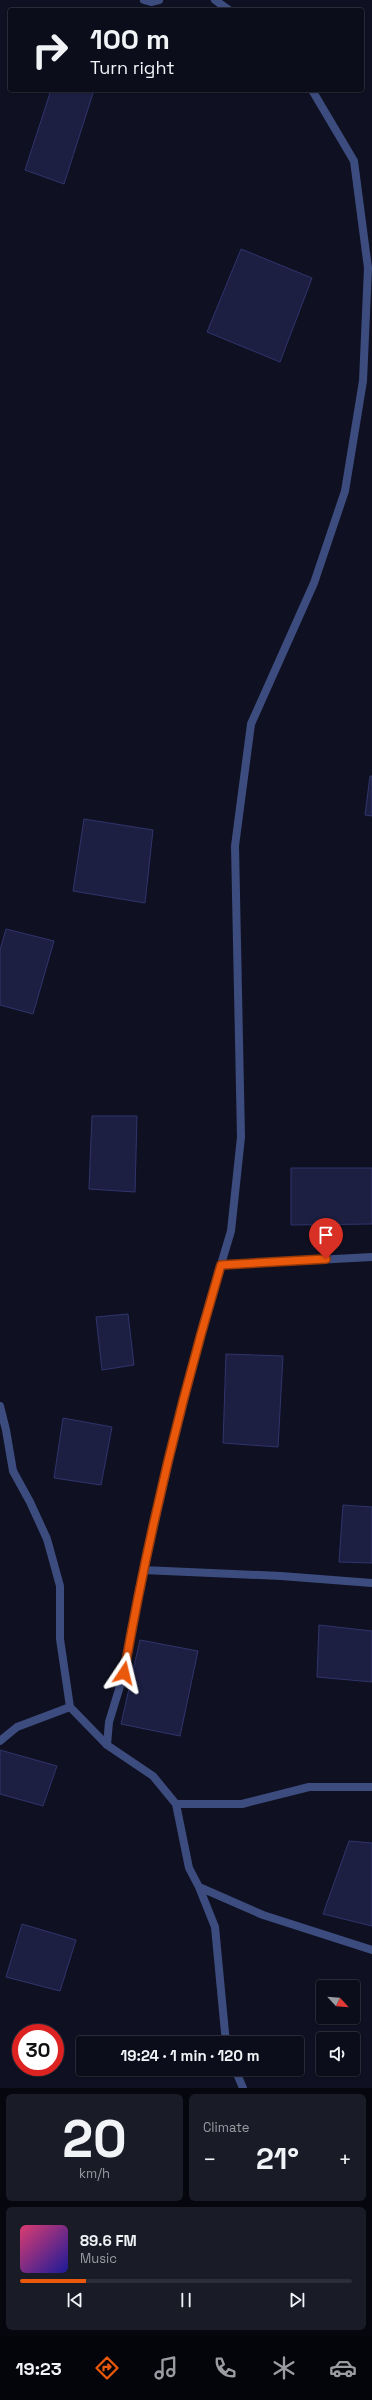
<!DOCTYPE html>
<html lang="en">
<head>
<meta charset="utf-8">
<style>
  :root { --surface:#0b0d1a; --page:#191b27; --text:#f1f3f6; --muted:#9a9ca2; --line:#2b2d39; --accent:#ea580c }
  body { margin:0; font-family:"Space Grotesk",sans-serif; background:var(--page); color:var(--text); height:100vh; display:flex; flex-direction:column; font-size:15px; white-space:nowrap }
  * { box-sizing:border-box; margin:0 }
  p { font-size:13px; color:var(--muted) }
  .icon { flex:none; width:22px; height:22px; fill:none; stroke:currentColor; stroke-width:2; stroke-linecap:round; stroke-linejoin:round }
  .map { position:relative; height:2088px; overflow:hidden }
  .panel { display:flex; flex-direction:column; gap:6px; padding:6px; background:#06070e; flex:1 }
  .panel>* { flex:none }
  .guide { position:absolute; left:8px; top:8px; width:356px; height:84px; border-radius:4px; box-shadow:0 1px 3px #0004,0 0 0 1px var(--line); background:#0b0d1a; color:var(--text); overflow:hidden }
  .needle { width:26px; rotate:116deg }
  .fabs { position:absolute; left:316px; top:1980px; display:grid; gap:8px }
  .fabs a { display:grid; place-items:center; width:44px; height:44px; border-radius:4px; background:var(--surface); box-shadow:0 1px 3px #0004,0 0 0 1px var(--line); font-size:20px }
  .speed { position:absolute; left:12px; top:2024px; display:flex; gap:8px; font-size:20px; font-weight:700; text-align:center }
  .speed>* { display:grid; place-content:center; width:52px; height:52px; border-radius:50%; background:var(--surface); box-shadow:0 1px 3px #0004,0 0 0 1px var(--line); line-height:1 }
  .speed .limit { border:6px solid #d22; background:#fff; color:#111 }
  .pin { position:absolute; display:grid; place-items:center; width:34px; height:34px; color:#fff; margin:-41px -17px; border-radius:50% 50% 50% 0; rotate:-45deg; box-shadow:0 0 4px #0007 }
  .pin .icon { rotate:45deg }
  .me { position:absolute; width:44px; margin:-22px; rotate:10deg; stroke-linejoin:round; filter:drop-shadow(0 0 3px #0008) }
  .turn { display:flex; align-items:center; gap:14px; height:84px; padding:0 16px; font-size:18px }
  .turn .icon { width:52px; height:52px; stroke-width:2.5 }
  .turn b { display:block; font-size:28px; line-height:34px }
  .big { font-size:30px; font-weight:600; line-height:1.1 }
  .panel .widget { flex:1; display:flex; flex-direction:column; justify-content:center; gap:6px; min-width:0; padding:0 14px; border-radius:6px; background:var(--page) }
  .panel .dial { align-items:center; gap:0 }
  .dial b { font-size:52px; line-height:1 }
  .song { display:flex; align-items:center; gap:12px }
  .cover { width:48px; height:48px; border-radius:6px; background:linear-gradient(135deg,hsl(340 70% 55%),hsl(240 70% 35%)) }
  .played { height:4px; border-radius:2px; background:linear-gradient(90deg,var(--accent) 20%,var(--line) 20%) }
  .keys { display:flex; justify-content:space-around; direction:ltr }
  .heat { display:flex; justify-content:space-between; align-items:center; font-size:22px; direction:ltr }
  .panel .tiles { flex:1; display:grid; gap:6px; grid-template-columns:1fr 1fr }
  .widget:last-child { grid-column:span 2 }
  .trip { position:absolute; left:76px; top:2036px; width:228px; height:40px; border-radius:4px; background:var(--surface); box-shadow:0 1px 3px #0004,0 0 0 1px var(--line); font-weight:600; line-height:40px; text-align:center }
  .tabs { display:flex; height:64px; justify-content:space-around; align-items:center; background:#04050a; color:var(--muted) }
  .tabs .icon { width:28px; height:28px }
  .tabs .active { color:var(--accent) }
  .tabs b { font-size:18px; color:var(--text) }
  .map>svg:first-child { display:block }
  .building { fill:#1c1f42; stroke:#30346c }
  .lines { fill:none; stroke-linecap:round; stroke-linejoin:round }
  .minor { stroke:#3d4c7e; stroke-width:8 }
  .route-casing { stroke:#983908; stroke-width:10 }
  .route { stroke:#ea580c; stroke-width:7 }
</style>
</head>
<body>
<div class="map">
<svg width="372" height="2088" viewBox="0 0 372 2088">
  <rect width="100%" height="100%" fill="#0f1122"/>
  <!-- building -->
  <path class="building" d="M 51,90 L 94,90 L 64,184 L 25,170 Z
    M 241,249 L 312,278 L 280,362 L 207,332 Z
    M 370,776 L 372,776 L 372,816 L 365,815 Z
    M 84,819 L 153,830 L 145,903 L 73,891 Z
    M 6,929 L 54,941 L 33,1014 L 0,1005 L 0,950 Z
    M 92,1116 L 137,1116 L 135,1192 L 89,1189 Z
    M 291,1168 L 372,1168 L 372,1224 L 291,1225 Z
    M 128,1314 L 134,1365 L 102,1370 L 96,1317 Z
    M 226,1354 L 283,1356 L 278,1447 L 223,1443 Z
    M 63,1418 L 112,1427 L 101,1485 L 54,1478 Z
    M 343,1505 L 372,1507 L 372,1563 L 339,1562 Z
    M 319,1625 L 372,1631 L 372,1682 L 317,1677 Z
    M 140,1640 L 198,1651 L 180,1736 L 121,1724 Z
    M 0,1750 L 57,1766 L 43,1806 L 0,1794 Z
    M 349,1841 L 372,1843 L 372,1926 L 323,1914 Z
    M 22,1924 L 76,1940 L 60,1991 L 6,1977 Z"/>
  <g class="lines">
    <!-- minor -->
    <path class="minor" d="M 144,0 L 151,2 L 159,0
      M 215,0 L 229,10
      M 221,1265 L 372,1257
      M 0,1406 L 6,1430 L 13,1471 L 30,1502 L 47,1539 L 60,1586 L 60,1639 L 70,1707 L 107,1745 L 153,1776 L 176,1804 L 189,1868 L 199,1887 L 263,1915 L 372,1950
      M 143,1570 L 281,1576 L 372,1583
      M 0,1741 L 17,1727 L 70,1707
      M 107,1745 L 109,1722 L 124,1673 L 137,1600 L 169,1460 L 204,1321 L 231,1231 L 241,1137 L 235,846 L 251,724 L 314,583 L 345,491 L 363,381 L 368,268 L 354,161 L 312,90
      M 176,1804 L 242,1804 L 309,1787 L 372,1787
      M 199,1887 L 215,1927 L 226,2043
      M 235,2069 L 243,2088"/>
  </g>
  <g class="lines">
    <!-- route casing -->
    <g class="route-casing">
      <path id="route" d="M 124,1673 C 148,1536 181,1399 221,1265 L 326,1259"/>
    </g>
    <!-- route -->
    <use href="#route" class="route"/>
  </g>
</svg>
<div class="fabs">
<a><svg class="needle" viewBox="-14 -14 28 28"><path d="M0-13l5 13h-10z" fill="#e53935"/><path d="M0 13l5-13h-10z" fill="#9a9ca2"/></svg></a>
<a><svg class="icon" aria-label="sound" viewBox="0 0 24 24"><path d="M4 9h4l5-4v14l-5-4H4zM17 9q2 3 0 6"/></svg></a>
</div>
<div class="speed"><div class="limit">30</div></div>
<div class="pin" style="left:326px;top:1259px;background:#d93025"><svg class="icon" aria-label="arrive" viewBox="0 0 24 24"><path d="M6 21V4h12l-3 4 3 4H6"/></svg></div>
<svg class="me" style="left:124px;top:1673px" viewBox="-20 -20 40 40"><path d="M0-17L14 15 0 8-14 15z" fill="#ea580c" stroke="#fff" stroke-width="4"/></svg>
<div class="trip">19:24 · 1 min · 120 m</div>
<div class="guide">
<div class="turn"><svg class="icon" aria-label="right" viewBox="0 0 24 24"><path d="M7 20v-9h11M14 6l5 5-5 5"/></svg><div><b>100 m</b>Turn right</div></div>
</div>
</div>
<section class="panel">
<div class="tiles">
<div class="widget dial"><b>20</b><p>km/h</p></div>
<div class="widget"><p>Climate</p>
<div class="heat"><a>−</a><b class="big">21°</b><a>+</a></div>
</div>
<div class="widget">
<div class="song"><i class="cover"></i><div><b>89.6 FM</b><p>Music</p></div></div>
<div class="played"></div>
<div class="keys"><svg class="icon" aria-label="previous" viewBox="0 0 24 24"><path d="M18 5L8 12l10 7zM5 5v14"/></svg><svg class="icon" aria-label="pause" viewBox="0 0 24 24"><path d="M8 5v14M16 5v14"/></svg><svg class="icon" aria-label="next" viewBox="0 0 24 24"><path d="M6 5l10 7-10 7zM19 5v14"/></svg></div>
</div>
</div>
</section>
<nav class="tabs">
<b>19:23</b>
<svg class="icon active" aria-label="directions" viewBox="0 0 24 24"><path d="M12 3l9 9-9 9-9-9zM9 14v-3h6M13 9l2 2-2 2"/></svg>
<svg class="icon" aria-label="music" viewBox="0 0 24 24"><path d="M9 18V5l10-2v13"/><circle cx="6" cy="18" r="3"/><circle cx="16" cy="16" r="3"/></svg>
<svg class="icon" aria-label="phone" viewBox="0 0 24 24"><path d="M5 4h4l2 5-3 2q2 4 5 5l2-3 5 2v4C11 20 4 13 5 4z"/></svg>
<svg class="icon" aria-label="climate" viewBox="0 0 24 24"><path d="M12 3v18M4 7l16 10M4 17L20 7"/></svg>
<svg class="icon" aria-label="car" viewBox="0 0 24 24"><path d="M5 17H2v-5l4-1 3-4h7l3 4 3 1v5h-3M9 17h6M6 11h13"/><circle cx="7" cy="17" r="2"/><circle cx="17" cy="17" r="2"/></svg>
</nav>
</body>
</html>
